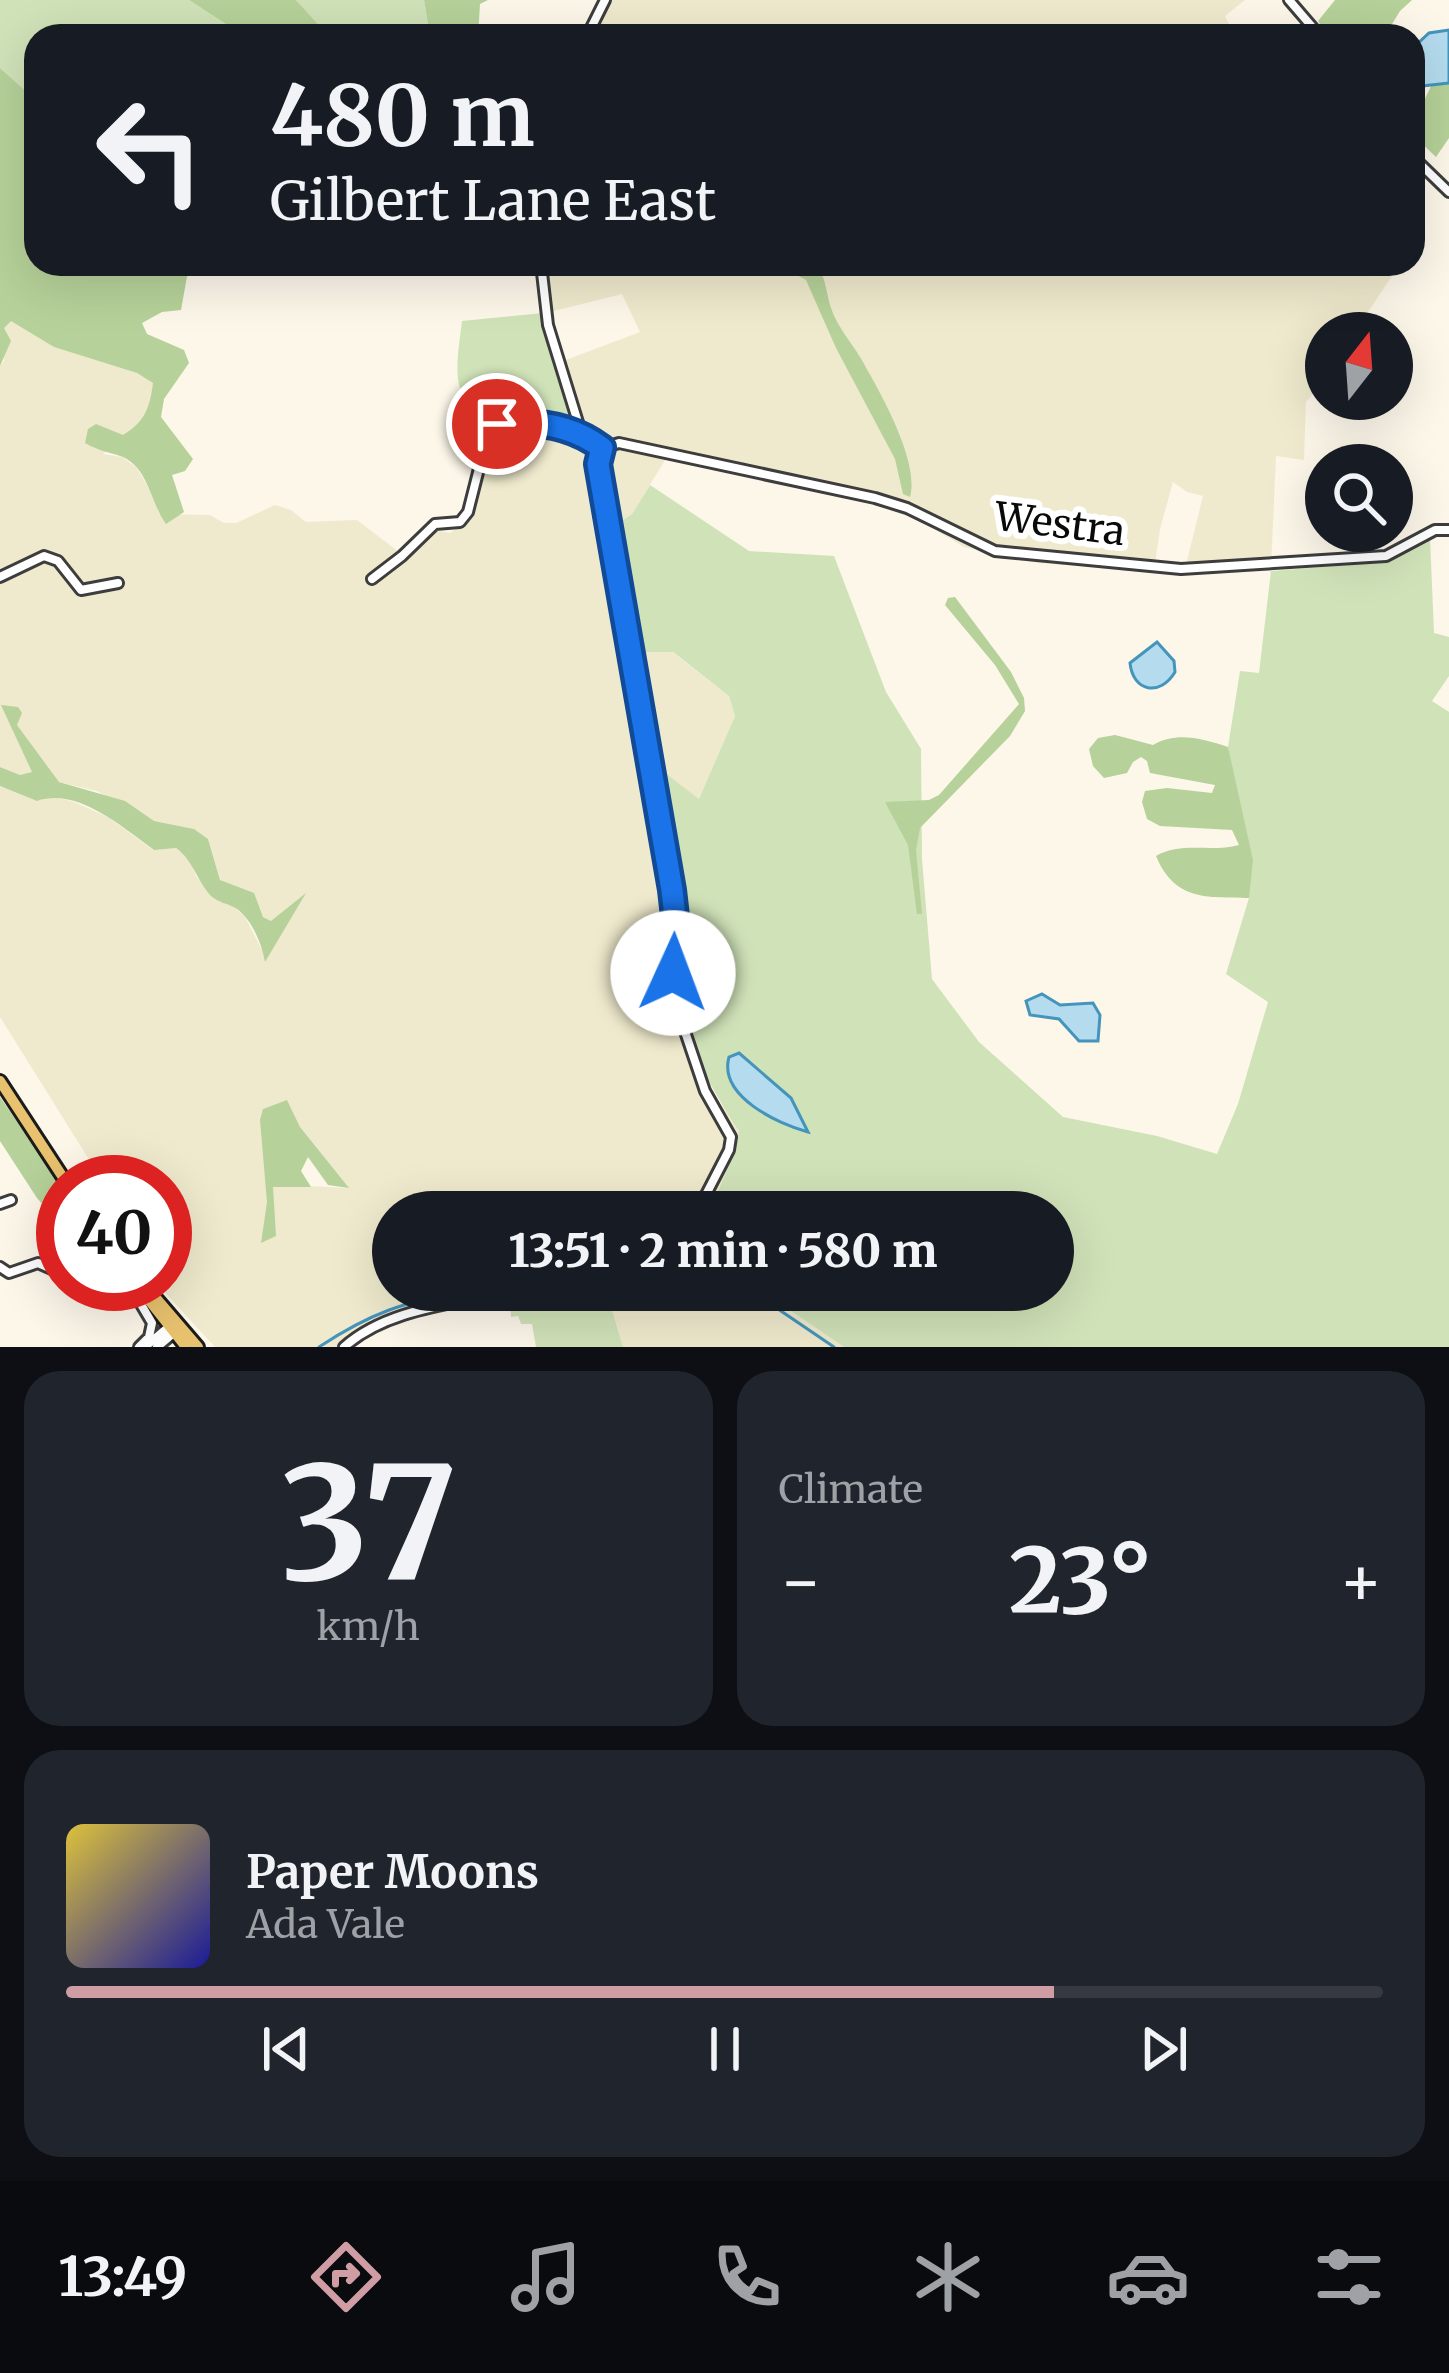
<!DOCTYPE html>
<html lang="en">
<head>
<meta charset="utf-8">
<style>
  :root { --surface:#171b24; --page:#20242c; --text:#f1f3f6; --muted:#9ea1a6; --line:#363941; --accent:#d09da5 }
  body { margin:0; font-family:Merriweather,serif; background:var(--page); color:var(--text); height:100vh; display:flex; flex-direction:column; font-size:45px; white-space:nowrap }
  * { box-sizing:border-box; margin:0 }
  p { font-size:39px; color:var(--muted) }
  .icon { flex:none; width:66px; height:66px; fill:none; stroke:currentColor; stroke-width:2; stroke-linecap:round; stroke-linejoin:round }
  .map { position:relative; height:1347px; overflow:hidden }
  .side { display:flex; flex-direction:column; gap:24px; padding:24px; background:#0d0f14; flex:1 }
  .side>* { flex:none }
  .hud { position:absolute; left:24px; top:24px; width:1401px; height:252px; border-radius:36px; box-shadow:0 12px 48px #0002; background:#171b24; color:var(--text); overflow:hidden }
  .needle { width:78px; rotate:17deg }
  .buttons { position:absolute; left:1305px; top:312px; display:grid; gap:24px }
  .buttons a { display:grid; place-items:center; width:108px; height:108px; border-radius:50%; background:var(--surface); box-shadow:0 12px 48px #0002; font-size:60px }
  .speed { position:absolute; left:36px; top:1155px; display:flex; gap:24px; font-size:60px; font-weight:700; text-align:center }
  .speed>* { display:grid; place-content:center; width:156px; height:156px; border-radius:50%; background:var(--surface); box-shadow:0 12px 48px #0002; line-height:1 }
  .speed .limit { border:18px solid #d22; background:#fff; color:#111 }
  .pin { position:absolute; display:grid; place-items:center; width:102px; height:102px; color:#fff; margin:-51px; border:6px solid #fff; border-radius:50%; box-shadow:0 3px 12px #0007 }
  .me { position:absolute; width:132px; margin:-66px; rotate:2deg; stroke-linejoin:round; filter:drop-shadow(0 0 9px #0008) }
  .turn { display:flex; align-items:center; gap:42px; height:252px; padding:0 48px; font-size:54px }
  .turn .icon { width:156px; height:156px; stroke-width:2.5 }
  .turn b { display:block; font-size:84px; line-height:102px }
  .big { font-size:90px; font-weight:800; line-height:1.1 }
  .side .card { flex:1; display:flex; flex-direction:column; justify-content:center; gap:18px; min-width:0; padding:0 42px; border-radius:36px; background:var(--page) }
  .side .dial { align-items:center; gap:0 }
  .dial b { font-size:156px; line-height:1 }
  .song { display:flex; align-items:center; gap:36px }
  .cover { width:144px; height:144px; border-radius:18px; background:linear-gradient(135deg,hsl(50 70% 55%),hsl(240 70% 35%)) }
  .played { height:12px; border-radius:6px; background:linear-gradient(90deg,var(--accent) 75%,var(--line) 75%) }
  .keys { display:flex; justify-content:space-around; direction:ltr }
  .heat { display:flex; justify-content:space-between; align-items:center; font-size:66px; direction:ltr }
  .side .tiles { flex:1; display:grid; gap:24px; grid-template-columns:1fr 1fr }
  .card:last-child { grid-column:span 2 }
  .trip { position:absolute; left:372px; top:1191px; width:702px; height:120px; border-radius:60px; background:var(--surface); box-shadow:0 12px 48px #0002; font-weight:800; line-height:120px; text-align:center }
  .dock { display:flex; height:192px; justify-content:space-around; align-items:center; background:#090b0e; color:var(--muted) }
  .dock .icon { width:84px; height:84px }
  .dock .active { color:var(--accent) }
  .dock b { font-size:54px; color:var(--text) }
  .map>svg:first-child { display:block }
  .farmland { fill:#efeacd; fill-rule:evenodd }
  .green { fill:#d0e2b8 }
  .forest { fill:#b6d199 }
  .water { fill:#b4dcee; stroke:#4494bc; stroke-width:3 }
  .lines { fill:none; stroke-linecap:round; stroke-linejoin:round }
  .stream { stroke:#4494bc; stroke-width:3 }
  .minor-casing { stroke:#3d3d3d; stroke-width:14 }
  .major-casing { stroke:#1b1b1b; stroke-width:16 }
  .minor { stroke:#fff; stroke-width:8 }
  .major { stroke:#e8c26e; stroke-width:10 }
  .route-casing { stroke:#114b97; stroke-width:30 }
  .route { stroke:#1a73e8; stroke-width:21 }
  .labels { text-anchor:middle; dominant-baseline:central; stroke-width:12; stroke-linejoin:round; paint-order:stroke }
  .street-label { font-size:39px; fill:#0a0a0a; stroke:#fff }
</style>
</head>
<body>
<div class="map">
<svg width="1449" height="1347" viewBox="0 0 1449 1347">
  <rect width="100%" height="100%" fill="#fcf7e9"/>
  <!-- farmland -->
  <path class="farmland" d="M 609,0 L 1245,0 L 1225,16 L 1235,36 L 591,36 Z
    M 546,264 L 1400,264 L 1354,333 L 1326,333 L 1326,378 L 1306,402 L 1304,460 L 1276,456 L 1271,568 L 1184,573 L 1203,496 L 1187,492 L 1173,482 L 1160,529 L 1154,571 L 1037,563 L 964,547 L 904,511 L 667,457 L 632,514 L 616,526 L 605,467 L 585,428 L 563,361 L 640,332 L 622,294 L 550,312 L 544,278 Z
    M 11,320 L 54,347 L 137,373 L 154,383 L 150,406 L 139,425 L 103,454 L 122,457 L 136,467 L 155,498 L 159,514 L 210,515 L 224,523 L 236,523 L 275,505 L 291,510 L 306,522 L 357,520 L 399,552 L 434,530 L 450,533 L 463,524 L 476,506 L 487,450 L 495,433 L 507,426 L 557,430 L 578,437 L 588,448 L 612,528 L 672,652 L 729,696 L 735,716 L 699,800 L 656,769 L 683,917 L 685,941 L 675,995 L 710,1088 L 739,1131 L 735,1151 L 709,1212 L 393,1212 L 393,1290 L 552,1290 L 441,1312 L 413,1304 L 370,1320 L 373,1332 L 352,1347 L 215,1347 L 157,1284 L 165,1284 L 165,1182 L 103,1182 L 0,1017 L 0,786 L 37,801 L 52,796 L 74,802 L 108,817 L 153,850 L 176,848 L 188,857 L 196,876 L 215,900 L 233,906 L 245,917 L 263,952 L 278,918 L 271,921 L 262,916 L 220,880 L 208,839 L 194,829 L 154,821 L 97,791 L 59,782 L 2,706 L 33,772 L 20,775 L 0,767 L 0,366 L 4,361 L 3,328 ZM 287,1101 L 300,1127 L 348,1188 L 266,1184 L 263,1109 Z
    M 606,1290 L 760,1290 L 844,1347 L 623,1347 Z"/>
  <!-- green -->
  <path class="green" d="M 0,0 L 189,0 L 244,36 L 36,36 L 36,100 L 0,68 Z
    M 296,0 L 424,0 L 430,36 L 329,36 Z
    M 543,313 L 576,421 L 572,427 C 539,423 473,427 460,388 C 454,369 460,340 462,321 Z
    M 650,485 L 749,551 L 834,556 L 886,692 L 921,749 L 922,859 L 932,979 L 979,1042 L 1063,1117 L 1157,1136 L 1217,1154 L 1238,1104 L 1268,1002 L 1226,974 L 1249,898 L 1228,747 L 1240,671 L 1259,673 L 1271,571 L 1388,562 L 1430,538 L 1434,633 L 1449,637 L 1449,676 L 1432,701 L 1449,712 L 1449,1347 L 844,1347 L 760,1290 L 1053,1290 L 1053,1212 L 709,1212 L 735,1151 L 739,1131 C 719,1103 677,1026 676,993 C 675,967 685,943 683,917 L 656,766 L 699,799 L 735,716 L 729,696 L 673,652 L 639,652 L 612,528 L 632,514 Z
    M 552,1290 L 606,1290 L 623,1347 L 536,1347 L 532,1324 L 521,1324 L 518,1316 L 511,1317 L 510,1301 Z"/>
  <!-- forest -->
  <path class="forest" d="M 189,0 L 296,0 L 329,36 L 244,36 Z
    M 424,0 L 488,0 L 480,4 L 478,36 L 430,36 Z
    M 1335,0 L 1412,0 L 1400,11 L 1386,34 L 1328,36 L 1318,21 Z
    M 0,68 L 36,100 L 36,264 L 183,264 L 188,271 L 181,310 L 162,312 L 142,323 L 147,334 L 184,350 L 189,363 L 164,399 L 161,417 L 193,459 L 185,471 L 172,475 L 184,512 L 166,524 C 151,504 149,469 123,457 C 109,452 99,451 85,443 L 88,429 L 96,424 L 123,435 C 145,422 150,407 153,383 L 137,373 L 54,347 L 11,321 L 4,328 L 11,341 L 0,366 Z
    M 1433,82 L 1449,83 L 1449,138 L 1436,157 L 1416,138 L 1421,107 Z
    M 776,264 L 817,264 C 826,279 826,292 831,308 C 837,326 851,342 860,357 C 879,390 920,461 910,497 L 903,494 L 895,459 L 836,348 L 806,280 Z
    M 955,597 L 1011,672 L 1024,698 L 1025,711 L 1010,736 L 920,828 L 916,850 L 922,914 L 917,914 L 908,845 L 885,802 L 929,800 L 939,795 L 1019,704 L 995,665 L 945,605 L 948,598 Z
    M 1,705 L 18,707 L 22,713 L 17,725 L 59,782 L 125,801 L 154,821 L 194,829 L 208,839 L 220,880 L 254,893 L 263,917 L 271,921 L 306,893 L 265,962 C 262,944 252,920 237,909 C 228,903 218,903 211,896 C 197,881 193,860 176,848 L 154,850 C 122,827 77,787 37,801 L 0,786 L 0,767 L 20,775 L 32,772 Z
    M 1115,735 L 1153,745 C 1178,731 1202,739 1228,747 L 1253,860 L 1249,898 C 1206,897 1175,901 1156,856 C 1182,841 1211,853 1239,845 L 1232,830 L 1160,826 L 1147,819 L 1142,802 L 1145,791 L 1167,788 L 1212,793 L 1215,785 L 1150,773 L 1147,761 L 1141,757 L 1133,762 L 1127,773 L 1104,778 L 1093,766 L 1089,749 L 1098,738 Z
    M 0,1097 L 63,1188 L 63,1228 L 37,1198 L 0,1141 Z
    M 287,1100 L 300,1127 L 349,1188 L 328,1185 L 308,1157 L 301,1171 L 311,1187 L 273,1187 L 276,1236 L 261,1243 L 267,1202 L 260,1120 L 263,1109 Z"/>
  <!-- water -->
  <path class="water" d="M 1449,30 L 1449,83 L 1413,87 L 1413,48 L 1429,33 Z
    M 1157,642 L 1174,661 L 1175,672 C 1160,697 1133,692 1130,663 Z
    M 1042,994 L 1060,1005 L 1093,1003 L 1100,1015 L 1098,1041 L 1079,1041 L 1059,1019 L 1030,1015 L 1026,1001 Z
    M 739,1053 L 791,1098 L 808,1132 C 778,1124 718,1096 729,1057 Z"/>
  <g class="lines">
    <!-- stream -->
    <path class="stream" d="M 750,1290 L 834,1347
      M 319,1347 C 372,1312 403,1303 464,1290"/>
    <!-- minor casing -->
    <g class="minor-casing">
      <path id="minor" d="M 1289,0 L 1320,36
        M 587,36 L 605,0
        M 1413,157 L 1449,192
        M 541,264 L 548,325 L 581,432 L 602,448
        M 602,448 L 619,443 L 875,498 L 907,508 L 995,551 L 1181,569 L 1386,556 L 1435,530 L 1449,530
        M 602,448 L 598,464 L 672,890 L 677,934 L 673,996 L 705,1091 L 731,1137 L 729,1150 L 697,1212
        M 0,577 L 44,556 L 58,561 L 81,590 L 118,583
        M 372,579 L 402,556 L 435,524 L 460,522 L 468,512 L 489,429 C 514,414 553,427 581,432
        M 0,1204 L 11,1200
        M 0,1267 L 9,1273 L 38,1263 L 63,1274
        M 69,1284 L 70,1286
        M 129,1284 L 152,1323 L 149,1337 L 139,1347
        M 146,1346 L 171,1325
        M 157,1347 L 175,1332
        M 344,1347 C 389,1307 459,1304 516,1290"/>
    </g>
    <!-- major casing -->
    <g class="major-casing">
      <path id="major" d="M 0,1081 L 66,1182
        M 136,1284 L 186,1347
        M 144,1284 L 198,1347"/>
    </g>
    <!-- minor -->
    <use href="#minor" class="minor"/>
    <!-- major -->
    <use href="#major" class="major"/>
  </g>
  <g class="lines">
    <!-- route casing -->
    <g class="route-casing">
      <path id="route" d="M 497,424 C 534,420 572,425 602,448 L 598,464 L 672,890 L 677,934 L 673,973"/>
    </g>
    <!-- route -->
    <use href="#route" class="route"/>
  </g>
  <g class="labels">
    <!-- street labels -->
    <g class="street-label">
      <text transform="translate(1060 524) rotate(7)">Westra</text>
    </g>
  </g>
</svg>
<div class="buttons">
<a><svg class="needle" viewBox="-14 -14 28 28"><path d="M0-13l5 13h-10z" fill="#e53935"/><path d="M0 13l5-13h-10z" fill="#9ea1a6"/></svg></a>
<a><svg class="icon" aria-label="search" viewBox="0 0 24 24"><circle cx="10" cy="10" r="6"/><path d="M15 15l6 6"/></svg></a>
</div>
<div class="speed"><div class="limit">40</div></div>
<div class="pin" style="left:497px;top:424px;background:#d93025"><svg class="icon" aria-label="arrive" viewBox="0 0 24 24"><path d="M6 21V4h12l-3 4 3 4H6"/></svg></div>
<svg class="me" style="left:673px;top:973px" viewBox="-20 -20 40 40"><circle r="19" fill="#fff"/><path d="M0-13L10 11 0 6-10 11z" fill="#1a73e8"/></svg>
<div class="trip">13:51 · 2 min · 580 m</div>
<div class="hud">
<div class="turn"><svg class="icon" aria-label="left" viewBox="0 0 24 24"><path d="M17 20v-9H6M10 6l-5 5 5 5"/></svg><div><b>480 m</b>Gilbert Lane East</div></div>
</div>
</div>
<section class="side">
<div class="tiles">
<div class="card dial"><b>37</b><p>km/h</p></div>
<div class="card"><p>Climate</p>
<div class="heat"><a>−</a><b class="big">23°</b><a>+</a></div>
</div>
<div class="card">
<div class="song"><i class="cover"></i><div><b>Paper Moons</b><p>Ada Vale</p></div></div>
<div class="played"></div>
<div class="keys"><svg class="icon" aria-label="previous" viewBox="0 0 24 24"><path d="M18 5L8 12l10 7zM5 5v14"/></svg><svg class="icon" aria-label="pause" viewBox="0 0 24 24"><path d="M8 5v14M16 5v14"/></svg><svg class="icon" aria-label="next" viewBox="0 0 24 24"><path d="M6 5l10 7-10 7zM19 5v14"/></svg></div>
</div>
</div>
</section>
<nav class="dock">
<b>13:49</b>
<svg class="icon active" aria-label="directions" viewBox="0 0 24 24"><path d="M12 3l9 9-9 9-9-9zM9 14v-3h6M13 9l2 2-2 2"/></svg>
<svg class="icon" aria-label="music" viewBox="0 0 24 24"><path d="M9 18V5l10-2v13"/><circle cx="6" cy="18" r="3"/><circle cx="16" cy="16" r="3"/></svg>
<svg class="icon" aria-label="phone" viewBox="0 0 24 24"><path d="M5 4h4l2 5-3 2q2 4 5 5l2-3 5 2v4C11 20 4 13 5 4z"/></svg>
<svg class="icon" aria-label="climate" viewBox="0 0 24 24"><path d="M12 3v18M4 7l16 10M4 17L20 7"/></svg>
<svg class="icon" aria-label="car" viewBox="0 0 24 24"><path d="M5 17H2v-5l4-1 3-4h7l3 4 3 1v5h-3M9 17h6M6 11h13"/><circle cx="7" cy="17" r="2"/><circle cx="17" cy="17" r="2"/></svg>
<svg class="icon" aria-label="filters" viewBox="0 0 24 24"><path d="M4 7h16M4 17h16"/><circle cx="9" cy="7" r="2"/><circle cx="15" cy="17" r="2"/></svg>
</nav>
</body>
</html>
